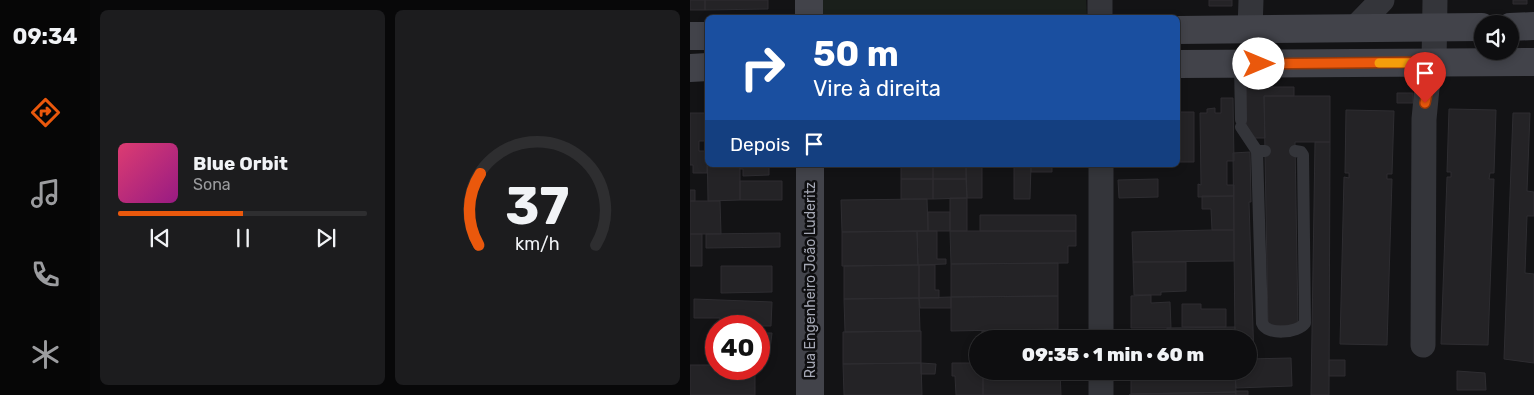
<!DOCTYPE html>
<html lang="pt">
<head>
<meta charset="utf-8">
<style>
  :root { --surface:#0e0e10; --page:#1c1c1e; --text:#f1f3f6; --muted:#9b9c9f; --line:#2e2e30; --accent:#ea580c }
  body { margin:0; font-family:Rubik,sans-serif; background:var(--page); color:var(--text); height:100vh; display:flex; flex-direction:column; font-size:19px; white-space:nowrap }
  * { box-sizing:border-box; margin:0 }
  p { font-size:16px; color:var(--muted) }
  .icon { flex:none; width:28px; height:28px; fill:none; stroke:currentColor; stroke-width:2; stroke-linecap:round; stroke-linejoin:round }
  .map { position:relative; flex:1; overflow:hidden }
  .side { display:flex; flex-direction:column; gap:10px; padding:10px; background:#080809; width:600px }
  .side>* { flex:none }
  .banner { position:absolute; left:15px; top:15px; width:475px; height:152px; border-radius:8px; box-shadow:0 2px 8px #0003,0 0 0 1px var(--line); background:#1a4fa0; color:#fff; overflow:hidden }
  .controls { position:absolute; left:784px; top:15px; display:grid; gap:10px }
  .controls a { display:grid; place-items:center; width:45px; height:45px; border-radius:50%; background:var(--surface); box-shadow:0 2px 8px #0003,0 0 0 1px var(--line); font-size:25px }
  .speed { position:absolute; left:15px; top:315px; display:flex; gap:10px; font-size:25px; font-weight:700; text-align:center }
  .speed>* { display:grid; place-content:center; width:65px; height:65px; border-radius:50%; background:var(--surface); box-shadow:0 2px 8px #0003,0 0 0 1px var(--line); line-height:1 }
  .speed .limit { border:8px solid #d22; background:#fff; color:#111 }
  .pin { position:absolute; display:grid; place-items:center; width:42px; height:42px; color:#fff; margin:-51px -21px; border-radius:50% 50% 50% 0; rotate:-45deg; box-shadow:0 0 5px #0007 }
  .pin .icon { rotate:45deg }
  .me { position:absolute; width:55px; margin:-28px; rotate:90deg; stroke-linejoin:round; filter:drop-shadow(0 0 4px #0008) }
  .turn { display:flex; align-items:center; gap:18px; height:105px; padding:0 25px; font-size:22px }
  .turn .icon { width:65px; height:65px; stroke-width:2.5 }
  .turn b { display:block; font-size:35px; line-height:42px }
  .then { display:flex; align-items:center; height:48px; padding:0 25px; background:#0003; gap:10px; font-size:19px }
  .side .widget { flex:1; display:flex; flex-direction:column; justify-content:center; gap:8px; min-width:0; padding:0 18px; border-radius:8px; background:var(--page) }
  .side .dial { align-items:center; gap:0 }
  .dial svg { height:130px; overflow:visible; fill:none; stroke:var(--line); stroke-width:7; stroke-linecap:round; text-anchor:middle }
  .dial text { fill:var(--text); stroke:none }
  .song { display:flex; align-items:center; gap:15px }
  .cover { width:60px; height:60px; border-radius:8px; background:linear-gradient(135deg,hsl(340 70% 55%),hsl(310 70% 35%)) }
  .played { height:5px; border-radius:2px; background:linear-gradient(90deg,var(--accent) 50%,var(--line) 50%) }
  .keys { display:flex; justify-content:space-around; direction:ltr }
  .side .tiles { flex:1; display:grid; gap:10px; grid-template-columns:repeat(2,1fr) }
  .trip { position:absolute; left:279px; top:330px; width:288px; height:50px; border-radius:25px; background:var(--surface); box-shadow:0 2px 8px #0003,0 0 0 1px var(--line); font-weight:800; line-height:50px; text-align:center }
  main { display:flex; flex:1; min-height:0 }
  .menu { display:flex; flex-direction:column; width:90px; justify-content:space-around; align-items:center; background:#060606; color:var(--muted) }
  .menu .icon { width:35px; height:35px }
  .menu .current { color:var(--accent) }
  .menu b { font-size:22px; color:var(--text) }
  .map>svg:first-child { display:block }
  .green { fill:#1a1f1b }
  .building { fill:#242326; stroke:#2e2d31 }
  .lines { fill:none; stroke-linecap:round; stroke-linejoin:round }
  .lane { stroke:#34353a; stroke-width:12 }
  .street { stroke:#34353a; stroke-width:25 }
  .secondary { stroke:#42434a; stroke-width:28 }
  .route-casing { stroke:#983908; stroke-width:12 }
  .route { stroke:#ea580c; stroke-width:9 }
  .slow { stroke:#f59e0b; stroke-width:9 }
  .labels { text-anchor:middle; dominant-baseline:central; stroke-width:5; stroke-linejoin:round; paint-order:stroke }
  .street-label { font-size:14px; fill:#a5a8b5; stroke:#0e0e10 }
</style>
</head>
<body>
<main>
<nav class="menu">
<b>09:34</b>
<svg class="icon current" aria-label="directions" viewBox="0 0 24 24"><path d="M12 3l9 9-9 9-9-9zM9 14v-3h6M13 9l2 2-2 2"/></svg>
<svg class="icon" aria-label="music" viewBox="0 0 24 24"><path d="M9 18V5l10-2v13"/><circle cx="6" cy="18" r="3"/><circle cx="16" cy="16" r="3"/></svg>
<svg class="icon" aria-label="phone" viewBox="0 0 24 24"><path d="M5 4h4l2 5-3 2q2 4 5 5l2-3 5 2v4C11 20 4 13 5 4z"/></svg>
<svg class="icon" aria-label="climate" viewBox="0 0 24 24"><path d="M12 3v18M4 7l16 10M4 17L20 7"/></svg>
</nav>
<section class="side">
<div class="tiles">
<div class="widget">
<div class="song"><i class="cover"></i><div><b>Blue Orbit</b><p>Sona</p></div></div>
<div class="played"></div>
<div class="keys"><svg class="icon" aria-label="previous" viewBox="0 0 24 24"><path d="M18 5L8 12l10 7zM5 5v14"/></svg><svg class="icon" aria-label="pause" viewBox="0 0 24 24"><path d="M8 5v14M16 5v14"/></svg><svg class="icon" aria-label="next" viewBox="0 0 24 24"><path d="M6 5l10 7-10 7zM19 5v14"/></svg></div>
</div>
<div class="widget dial"><svg viewBox="0 0 100 80">
<path d="M14 69A42 42 0 1 1 86 69"/>
<path d="M14 69A42 42 0 0 1 15 25" stroke="#ea580c"/>
<text x="50" y="56" font-size="32" font-weight="700">37</text>
<text x="50" y="72" font-size="11">km/h</text>
</svg></div>
</div>
</section>
<div class="map">
<svg width="844" height="395" viewBox="0 0 844 395">
  <rect width="100%" height="100%" fill="#131315"/>
  <!-- green -->
  <path class="green" d="M 131,0 L 396,0 L 397,17 L 131,17 Z"/>
  <!-- building -->
  <path class="building" d="M 0,0 L 15,0 L 15,10 L 0,10 Z
    M 15,0 L 78,0 L 78,9 L 15,10 Z
    M 519,0 L 542,0 L 542,6 L 519,6 Z
    M 823,0 L 837,0 L 837,4 L 823,4 Z
    M 556,87 L 604,87 L 604,96 L 574,96 L 575,138 L 564,138 L 556,125 Z
    M 707,93 L 723,93 L 723,103 L 707,103 Z
    M 574,96 L 640,96 L 640,142 L 605,142 L 608,325 L 578,326 Z
    M 531,98 L 543,98 L 544,161 L 537,161 L 537,185 L 544,185 L 544,196 L 508,197 L 508,184 L 511,185 L 510,113 L 517,113 L 517,109 L 525,108 L 525,113 L 531,113 Z
    M 488,109 L 490,109 L 490,112 L 504,112 L 504,162 L 488,162 Z
    M 759,109 L 806,110 L 804,173 L 800,173 L 799,179 L 804,179 L 798,345 L 751,344 L 757,177 L 761,177 L 761,172 L 757,172 Z
    M 656,110 L 704,111 L 702,174 L 697,174 L 697,179 L 702,179 L 697,345 L 650,344 L 654,177 L 659,178 L 659,173 L 655,173 Z
    M 0,113 L 16,113 L 17,141 L 9,141 L 9,151 L 17,151 L 17,173 L 3,173 L 3,165 L 0,165 Z
    M 823,113 L 840,113 L 837,191 L 844,192 L 844,216 L 837,216 L 835,273 L 844,274 L 844,363 L 814,359 Z
    M 17,140 L 18,140 L 18,165 L 50,165 L 50,200 L 18,201 Z
    M 625,142 L 640,142 L 639,395 L 621,395 Z
    M 560,152 L 561,202 L 559,202 L 564,359 L 558,359 L 558,339 L 545,339 L 543,153 Z
    M 50,165 L 79,165 L 79,175 L 53,176 L 53,169 L 50,169 Z
    M 211,165 L 243,165 L 243,179 L 211,179 Z
    M 243,165 L 276,165 L 276,179 L 243,179 Z
    M 276,165 L 292,165 L 292,198 L 277,198 Z
    M 324,165 L 341,165 L 340,199 L 324,199 Z
    M 341,165 L 362,165 L 362,172 L 341,172 Z
    M 211,179 L 243,179 L 243,199 L 211,199 Z
    M 243,179 L 276,179 L 277,198 L 243,199 Z
    M 468,179 L 468,197 L 429,198 L 428,180 Z
    M 50,181 L 92,181 L 92,200 L 50,200 Z
    M 0,190 L 5,190 L 5,201 L 0,201 Z
    M 512,196 L 544,196 L 544,230 L 522,230 L 521,209 L 512,209 Z
    M 260,198 L 277,198 L 277,231 L 260,231 Z
    M 237,199 L 238,231 L 152,232 L 151,200 Z
    M 0,201 L 30,201 L 31,234 L 0,234 Z
    M 238,212 L 260,212 L 260,231 L 238,231 Z
    M 290,215 L 386,215 L 386,231 L 290,231 Z
    M 522,230 L 544,230 L 544,261 L 443,262 L 442,232 Z
    M 227,231 L 228,265 L 152,266 L 152,232 Z
    M 227,231 L 247,231 L 247,259 L 256,259 L 256,264 L 228,265 Z
    M 260,231 L 386,231 L 386,246 L 378,246 L 378,263 L 261,264 Z
    M 90,233 L 90,247 L 16,248 L 16,234 Z
    M 0,234 L 12,234 L 12,266 L 0,266 Z
    M 443,262 L 496,262 L 496,291 L 471,292 L 471,295 L 444,295 Z
    M 368,263 L 368,296 L 261,297 L 261,264 Z
    M 229,265 L 229,298 L 154,299 L 154,266 Z
    M 229,265 L 245,265 L 245,290 L 249,290 L 249,298 L 229,298 Z
    M 31,266 L 82,266 L 82,292 L 31,293 Z
    M 461,295 L 461,303 L 480,302 L 481,328 L 441,328 L 441,296 Z
    M 368,296 L 368,329 L 261,331 L 261,297 Z
    M 261,297 L 261,308 L 230,308 L 229,298 Z
    M 229,298 L 230,331 L 155,332 L 154,299 Z
    M 4,299 L 82,302 L 81,326 L 30,326 L 30,318 L 4,318 Z
    M 492,304 L 511,304 L 511,309 L 536,309 L 536,327 L 492,327 Z
    M 545,327 L 545,339 L 477,339 L 477,328 Z
    M 370,330 L 370,339 L 292,339 L 292,331 Z
    M 231,331 L 231,363 L 153,364 L 153,332 Z
    M 69,333 L 82,333 L 79,357 L 73,357 L 73,365 L 69,365 Z
    M 21,340 L 26,340 L 26,365 L 21,365 Z
    M 601,358 L 602,386 L 546,388 L 545,371 L 558,371 L 558,359 Z
    M 639,360 L 655,360 L 655,376 L 639,376 Z
    M 231,363 L 246,364 L 245,374 L 231,374 Z
    M 231,363 L 232,395 L 154,395 L 153,364 Z
    M 262,363 L 288,363 L 288,371 L 293,371 L 293,395 L 266,395 L 265,376 L 262,376 Z
    M 0,365 L 26,365 L 26,369 L 65,369 L 65,395 L 0,395 Z
    M 293,371 L 370,371 L 371,395 L 293,395 Z
    M 441,371 L 545,371 L 546,392 L 441,394 Z
    M 767,371 L 795,373 L 796,390 L 767,390 Z
    M 545,391 L 558,391 L 558,395 L 546,395 Z
    M 546,392 L 546,395 L 439,395 L 441,394 Z"/>
  <g class="lines">
    <!-- lane -->
    <path class="lane" d="M 550,64 L 551,120
      M 551,127 L 567,151
      M 575,151 L 567,151 L 572,323 C 577,336 608,333 615,323 L 613,155 L 611,152 L 605,151"/>
    <!-- street -->
    <path class="street" d="M 410,0 L 410,18
      M 665,28 L 692,0
      M 560,30 L 561,0
      M 411,339 L 411,165
      M 733,345 L 734,119 L 737,88 L 744,63 L 745,0
      M 411,395 L 411,371"/>
    <!-- secondary -->
    <path class="secondary" d="M 119,0 L 119,18
      M 820,27 L 844,26
      M 488,30 L 792,27
      M 0,36 L 18,36
      M 488,64 L 844,62
      M 0,68 L 18,67
      M 120,395 L 120,165"/>
  </g>
  <g class="lines">
    <!-- route casing -->
    <g class="route-casing">
      <path id="route" d="M 569,64 L 744,62 L 735,103"/>
    </g>
    <!-- route -->
    <use href="#route" class="route"/>
    <!-- slow -->
    <path class="slow" d="M 689,63 L 732,63"/>
  </g>
  <g class="labels">
    <!-- street labels -->
    <g class="street-label">
      <text transform="translate(120 280) rotate(-90)">Rua Engenheiro João Luderitz</text>
    </g>
  </g>
</svg>
<div class="controls">
<a><svg class="icon" aria-label="sound" viewBox="0 0 24 24"><path d="M4 9h4l5-4v14l-5-4H4zM17 9q2 3 0 6"/></svg></a>
</div>
<div class="speed"><div class="limit">40</div></div>
<div class="pin" style="left:735px;top:103px;background:#d93025"><svg class="icon" aria-label="arrive" viewBox="0 0 24 24"><path d="M6 21V4h12l-3 4 3 4H6"/></svg></div>
<svg class="me" style="left:569px;top:64px" viewBox="-20 -20 40 40"><circle r="19" fill="#fff"/><path d="M0-13L10 11 0 6-10 11z" fill="#ea580c"/></svg>
<div class="trip">09:35 · 1 min · 60 m</div>
<div class="banner">
<div class="turn"><svg class="icon" aria-label="right" viewBox="0 0 24 24"><path d="M7 20v-9h11M14 6l5 5-5 5"/></svg><div><b>50 m</b>Vire à direita</div></div>
<div class="then">Depois<svg class="icon" aria-label="arrive" viewBox="0 0 24 24"><path d="M6 21V4h12l-3 4 3 4H6"/></svg></div>
</div>
</div>
</main>
</body>
</html>
